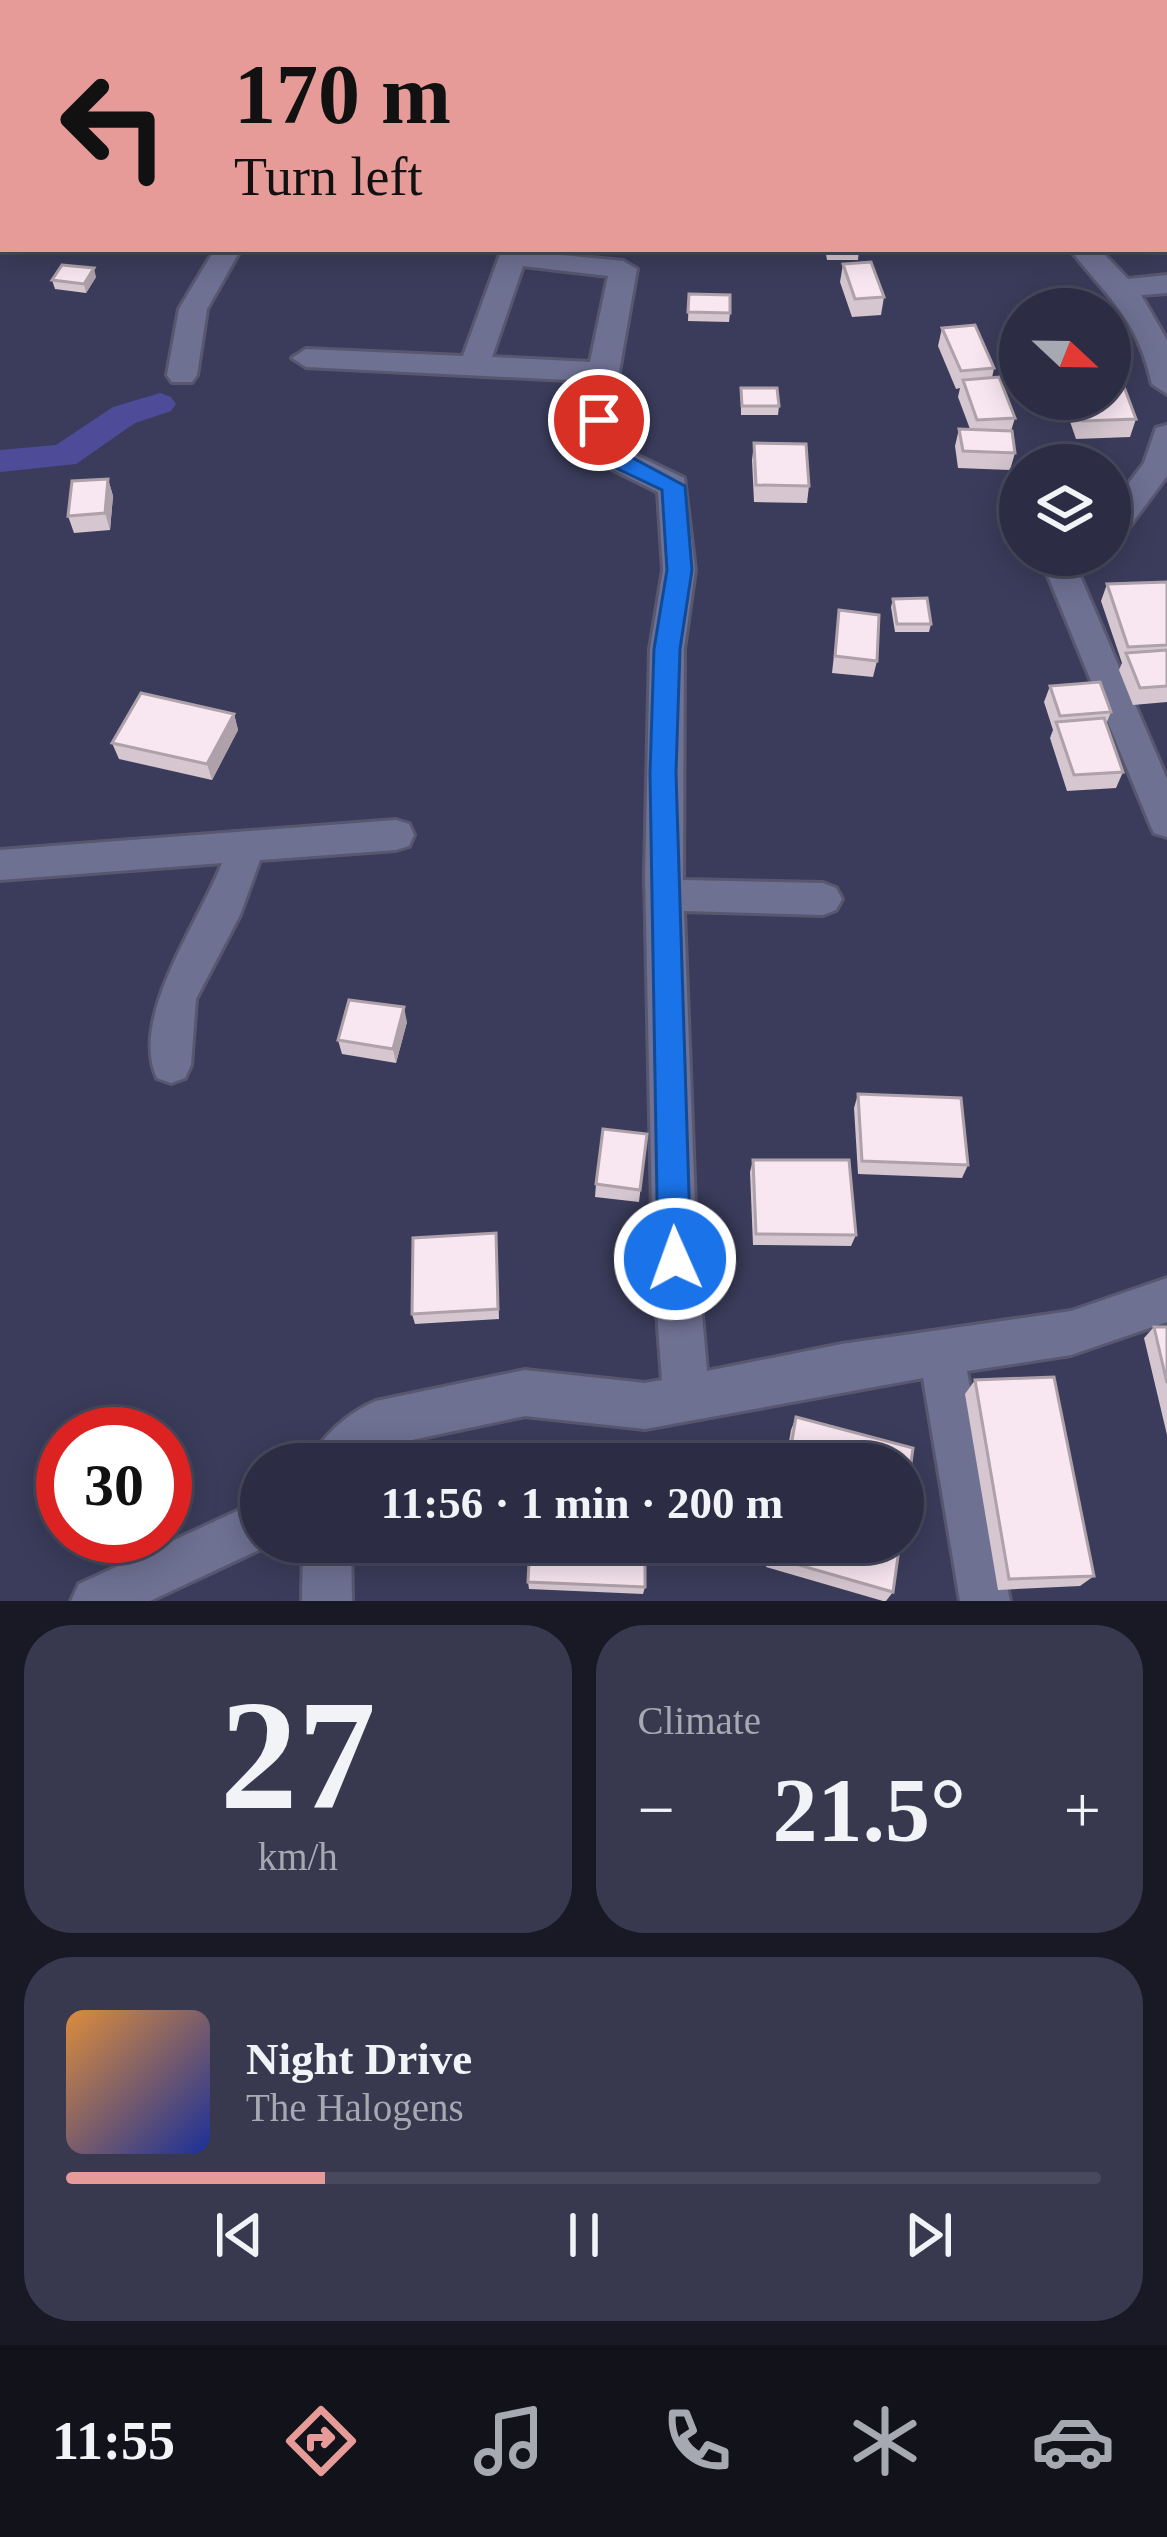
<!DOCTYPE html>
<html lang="en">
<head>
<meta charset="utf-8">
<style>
  :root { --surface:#2c2d44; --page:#38394f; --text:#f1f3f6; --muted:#a6a8b2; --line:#48495d; --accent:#e69b98 }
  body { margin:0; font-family:"Times New Roman",serif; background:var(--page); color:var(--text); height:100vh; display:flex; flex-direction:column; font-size:45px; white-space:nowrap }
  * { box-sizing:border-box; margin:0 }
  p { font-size:39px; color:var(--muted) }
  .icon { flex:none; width:66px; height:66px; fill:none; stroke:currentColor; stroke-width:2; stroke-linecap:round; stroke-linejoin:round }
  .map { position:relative; height:1601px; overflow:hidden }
  .panel { display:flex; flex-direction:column; gap:24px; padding:24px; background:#181925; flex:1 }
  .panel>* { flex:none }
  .guide { position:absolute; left:0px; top:0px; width:1167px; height:252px; box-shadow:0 6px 30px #0003,0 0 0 3px var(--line); background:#e69b98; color:#111; overflow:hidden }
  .needle { width:78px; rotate:112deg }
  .controls { position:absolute; left:999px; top:288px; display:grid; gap:24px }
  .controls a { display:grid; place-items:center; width:132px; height:132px; border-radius:50%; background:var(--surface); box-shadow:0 6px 30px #0003,0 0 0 3px var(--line); font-size:60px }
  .speed { position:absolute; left:36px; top:1407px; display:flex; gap:24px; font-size:60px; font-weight:700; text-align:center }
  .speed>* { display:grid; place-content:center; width:156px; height:156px; border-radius:50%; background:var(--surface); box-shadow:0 6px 30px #0003,0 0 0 3px var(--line); line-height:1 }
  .speed .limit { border:18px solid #d22; background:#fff; color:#111 }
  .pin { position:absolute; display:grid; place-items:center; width:102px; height:102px; color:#fff; margin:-51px; border:6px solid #fff; border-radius:50%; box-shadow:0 3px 12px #0007 }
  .me { position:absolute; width:132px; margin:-66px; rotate:358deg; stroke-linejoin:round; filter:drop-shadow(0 0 9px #0008) }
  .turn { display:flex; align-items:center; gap:42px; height:252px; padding:0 36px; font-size:54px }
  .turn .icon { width:156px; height:156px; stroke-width:2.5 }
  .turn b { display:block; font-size:84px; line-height:102px }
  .big { font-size:90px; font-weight:800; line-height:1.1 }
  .panel .widget { flex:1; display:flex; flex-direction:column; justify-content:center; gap:18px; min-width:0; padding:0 42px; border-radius:48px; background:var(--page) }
  .panel .dial { align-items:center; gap:0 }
  .dial b { font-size:156px; line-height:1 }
  .song { display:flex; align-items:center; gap:36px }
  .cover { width:144px; height:144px; border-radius:18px; background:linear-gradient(135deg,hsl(30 70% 55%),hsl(230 70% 35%)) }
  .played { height:12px; border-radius:6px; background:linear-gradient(90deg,var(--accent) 25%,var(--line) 25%) }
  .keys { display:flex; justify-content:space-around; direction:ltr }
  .heat { display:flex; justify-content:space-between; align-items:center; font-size:66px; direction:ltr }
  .panel .tiles { flex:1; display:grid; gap:24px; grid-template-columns:1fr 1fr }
  .widget:last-child { grid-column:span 2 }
  .trip { position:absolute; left:240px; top:1443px; width:684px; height:120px; border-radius:60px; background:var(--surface); box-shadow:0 6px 30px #0003,0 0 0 3px var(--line); font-weight:800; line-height:120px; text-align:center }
  .tabs { display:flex; height:192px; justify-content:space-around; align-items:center; background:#12121b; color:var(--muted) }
  .tabs .icon { width:84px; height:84px }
  .tabs .on { color:var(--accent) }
  .tabs b { font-size:54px; color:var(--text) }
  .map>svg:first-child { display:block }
  .water { fill:#4e4c98 }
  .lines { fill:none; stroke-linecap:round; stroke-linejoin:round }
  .canal { fill:#4e4c98; fill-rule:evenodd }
  .minor-casing { stroke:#575870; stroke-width:6 }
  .minor { fill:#6f7193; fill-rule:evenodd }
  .wall { fill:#d5c6cf }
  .shaded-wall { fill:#aea1a9 }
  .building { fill:#f8e6f1; stroke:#aea1a9; stroke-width:3 }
  .route { fill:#1a73e8; stroke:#114b97; stroke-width:3 }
</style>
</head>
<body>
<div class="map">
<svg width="1167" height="1601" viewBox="0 0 1167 1601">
  <rect width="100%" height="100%" fill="#3b3c5b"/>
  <!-- water -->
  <path class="water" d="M 603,0 L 1043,0 L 1043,3 Z"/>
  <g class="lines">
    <!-- canal -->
    <path class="canal" d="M 0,57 L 3,57 L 3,73 L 0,73 Z
      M 160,393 L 171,397 L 176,404 L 171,411 L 135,423 L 76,464 L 0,472 L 0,450 L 56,445 L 113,407 Z"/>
    <!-- minor casing -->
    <g class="minor-casing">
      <path id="minor" d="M 1042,0 L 1064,0 L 1064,3 L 1042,3 Z
        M 1164,124 L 1167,124 L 1167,138 L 1164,138 Z
        M 0,164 L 3,165 L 3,181 L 0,180 Z
        M 3,226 L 3,244 L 0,245 L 0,227 Z
        M 215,249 L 241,249 L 207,309 L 197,375 L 192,382 L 172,382 L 167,375 L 179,309 Z
        M 502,249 L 623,261 L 637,269 L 617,383 L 619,447 L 684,478 L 695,570 L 684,649 L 683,880 L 823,883 L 836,888 L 842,899 L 836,910 L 823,915 L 684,911 L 697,1259 L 707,1371 L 842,1344 L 1071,1311 L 1167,1278 L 1167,1322 L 1071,1355 L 967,1371 L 1010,1601 L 960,1601 L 923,1378 L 645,1429 L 525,1416 L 388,1445 L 367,1464 L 309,1464 C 320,1437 349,1412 376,1401 L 525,1370 L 645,1383 L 662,1380 L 653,1259 L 645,875 L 650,649 L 663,570 L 658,492 L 594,460 L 587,429 L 588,381 L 306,367 L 292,358 L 306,349 L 463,356 ZM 523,266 L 608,276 L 590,362 L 492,357 Z
        M 1070,249 L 1099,249 L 1128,279 L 1167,275 L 1167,293 L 1141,295 L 1167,340 L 1167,394 L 1152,384 C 1136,315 1109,300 1070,249 Z
        M 1167,425 L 1167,476 L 1121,538 L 1110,541 L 1110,508 L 1144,463 L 1156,428 Z
        M 1056,555 L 1088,555 L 1080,576 L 1167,779 L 1167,837 L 1154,833 L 1149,822 L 1048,576 Z
        M 396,820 L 409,824 L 414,835 L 409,846 L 396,850 L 260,860 L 240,915 L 196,999 L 191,1065 L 185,1078 L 171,1083 L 157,1078 C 129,1017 200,921 222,863 L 0,880 L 0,850 Z
        M 261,1500 L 261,1542 L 276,1542 L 150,1601 L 71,1601 L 79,1584 Z
        M 303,1542 L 351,1542 L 352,1601 L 302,1601 Z"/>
    </g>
    <!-- minor -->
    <use href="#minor" class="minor"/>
  </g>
  <!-- wall -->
  <path class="wall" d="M 1164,136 L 1167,147 L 1165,153 L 1167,153 L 1167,194 L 1164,194 Z
    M 825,249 L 859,249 L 858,260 L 827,260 Z
    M 843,264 L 884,297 L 881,315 L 852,317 L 840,282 Z
    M 96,277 L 86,293 L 55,289 L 52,280 Z
    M 689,294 L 730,313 L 729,322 L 688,321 Z
    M 942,328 L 994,368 L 992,378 L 1015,418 L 1011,431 L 1015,453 L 1010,470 L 958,468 L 955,446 L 959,429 L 970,429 L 958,397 L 960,388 L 956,389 L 938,346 Z
    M 741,388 L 779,406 L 778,415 L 741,415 Z
    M 1065,399 L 1110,399 L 1136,419 L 1130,437 L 1076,439 L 1064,404 Z
    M 754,443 L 809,486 L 807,503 L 754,502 L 752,460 Z
    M 108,479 L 113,496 L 110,530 L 74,533 L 68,516 Z
    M 1167,582 L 1167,702 L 1133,705 L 1119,670 L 1122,663 L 1101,601 L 1107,584 Z
    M 893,599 L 931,624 L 929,632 L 895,632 L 891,607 Z
    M 839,610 L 877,661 L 873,677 L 832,673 Z
    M 1050,686 L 1111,712 L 1106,724 L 1123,772 L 1116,788 L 1067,791 L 1050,738 L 1053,730 L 1044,702 Z
    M 234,714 L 238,730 L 212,780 L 119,759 L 112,743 Z
    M 407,1022 L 396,1063 L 342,1054 L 338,1040 Z
    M 858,1094 L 968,1165 L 962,1178 L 858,1174 L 854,1108 Z
    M 647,1134 L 639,1202 L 595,1197 L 596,1184 Z
    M 753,1160 L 856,1235 L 851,1246 L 753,1245 L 750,1172 Z
    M 497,1245 L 499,1319 L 415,1324 L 412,1314 Z
    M 1154,1327 L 1167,1327 L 1167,1435 L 1144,1338 Z
    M 975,1380 L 1094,1576 L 1080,1586 L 998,1590 L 965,1394 Z
    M 796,1417 L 903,1464 L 785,1464 L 791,1430 Z
    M 770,1542 L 900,1542 L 893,1592 L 886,1601 L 883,1601 L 766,1567 Z
    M 528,1582 L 645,1587 L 643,1594 L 529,1589 Z"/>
  <!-- shaded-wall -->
  <path class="shaded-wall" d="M 94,268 L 96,277 L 86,293 L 84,284 Z
    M 108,479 L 113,496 L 110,530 L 105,513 Z
    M 234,714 L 238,730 L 212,780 L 207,764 Z
    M 404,1007 L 407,1022 L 396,1063 L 393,1049 Z"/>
  <!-- building -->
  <path class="building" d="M 445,0 L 471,0 L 469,3 L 443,3 Z
    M 487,0 L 493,0 L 511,3 L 485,3 Z
    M 1164,153 L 1167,153 L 1167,177 L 1164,177 Z
    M 827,249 L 859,249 L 860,251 L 828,251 Z
    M 871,262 L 884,297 L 855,299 L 843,264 Z
    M 62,265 L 94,268 L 84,284 L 52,280 Z
    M 689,294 L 730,295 L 730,313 L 688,312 Z
    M 975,325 L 994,368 L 961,371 L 942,328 Z
    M 999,377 L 1015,418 L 977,420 L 963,380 Z
    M 1110,384 L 1123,384 L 1136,419 L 1082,421 L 1074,399 L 1110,399 Z
    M 741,388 L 777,388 L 779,406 L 742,406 Z
    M 959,429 L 1012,431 L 1015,453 L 963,451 Z
    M 754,443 L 806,444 L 809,486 L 756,485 Z
    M 108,479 L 105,513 L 68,516 L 72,481 Z
    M 1167,582 L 1167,645 L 1128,647 L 1107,584 Z
    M 927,598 L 931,624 L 897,624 L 893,599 Z
    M 839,610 L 879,615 L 877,661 L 835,656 Z
    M 1167,650 L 1167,686 L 1140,688 L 1126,653 Z
    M 1100,682 L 1111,712 L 1060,716 L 1050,686 Z
    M 141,693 L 234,714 L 207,764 L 112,743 Z
    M 1104,718 L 1123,772 L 1074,775 L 1056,722 Z
    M 349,1000 L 404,1007 L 393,1049 L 338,1040 Z
    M 858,1094 L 961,1098 L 968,1165 L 862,1161 Z
    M 603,1129 L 647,1134 L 640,1190 L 596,1184 Z
    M 753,1160 L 849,1160 L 856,1235 L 756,1234 Z
    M 496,1233 L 498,1309 L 412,1314 L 413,1238 Z
    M 1154,1327 L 1167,1327 L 1167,1383 Z
    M 1054,1377 L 1094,1576 L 1009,1579 L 975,1380 Z
    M 796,1417 L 913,1448 L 903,1523 L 903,1464 L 788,1464 Z
    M 530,1542 L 645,1542 L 645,1587 L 528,1582 Z
    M 773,1542 L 900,1542 L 893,1592 L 771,1557 Z"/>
  <!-- route -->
  <path class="route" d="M 599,412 L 610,420 L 616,449 L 685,486 L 692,570 L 680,649 L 676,773 L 691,1259 L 686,1271 L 675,1275 L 663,1271 L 658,1259 L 650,773 L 654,649 L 667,570 L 662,490 L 597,459 L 588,420 Z"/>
</svg>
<div class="controls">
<a><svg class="needle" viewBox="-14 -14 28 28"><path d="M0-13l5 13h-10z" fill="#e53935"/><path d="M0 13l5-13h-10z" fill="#a6a8b2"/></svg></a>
<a><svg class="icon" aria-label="layers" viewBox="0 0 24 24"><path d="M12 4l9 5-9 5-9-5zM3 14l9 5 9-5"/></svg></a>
</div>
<div class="speed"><div class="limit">30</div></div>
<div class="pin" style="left:599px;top:420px;background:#d93025"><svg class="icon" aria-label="arrive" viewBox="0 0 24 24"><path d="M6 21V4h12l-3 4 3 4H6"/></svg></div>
<svg class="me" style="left:675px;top:1259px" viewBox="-20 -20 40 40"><circle r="17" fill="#1a73e8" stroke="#fff" stroke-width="3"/><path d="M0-11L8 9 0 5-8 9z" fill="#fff"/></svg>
<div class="trip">11:56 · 1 min · 200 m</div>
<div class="guide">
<div class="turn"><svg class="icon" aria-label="left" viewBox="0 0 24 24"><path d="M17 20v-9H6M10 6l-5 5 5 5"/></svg><div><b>170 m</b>Turn left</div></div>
</div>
</div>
<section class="panel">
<div class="tiles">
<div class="widget dial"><b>27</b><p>km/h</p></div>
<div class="widget"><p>Climate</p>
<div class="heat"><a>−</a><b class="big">21.5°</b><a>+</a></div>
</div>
<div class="widget">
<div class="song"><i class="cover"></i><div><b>Night Drive</b><p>The Halogens</p></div></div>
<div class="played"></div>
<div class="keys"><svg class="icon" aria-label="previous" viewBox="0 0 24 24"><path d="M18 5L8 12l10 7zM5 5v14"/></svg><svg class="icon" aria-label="pause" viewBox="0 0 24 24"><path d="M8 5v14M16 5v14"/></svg><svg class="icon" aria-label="next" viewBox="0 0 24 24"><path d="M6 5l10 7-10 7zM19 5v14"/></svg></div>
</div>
</div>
</section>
<nav class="tabs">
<b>11:55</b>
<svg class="icon on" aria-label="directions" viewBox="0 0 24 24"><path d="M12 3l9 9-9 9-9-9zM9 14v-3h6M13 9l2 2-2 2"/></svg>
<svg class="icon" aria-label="music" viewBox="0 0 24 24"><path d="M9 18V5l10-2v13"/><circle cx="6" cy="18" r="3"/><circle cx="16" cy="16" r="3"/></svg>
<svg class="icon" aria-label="phone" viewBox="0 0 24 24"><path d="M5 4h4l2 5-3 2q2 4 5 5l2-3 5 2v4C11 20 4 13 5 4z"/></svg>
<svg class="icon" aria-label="climate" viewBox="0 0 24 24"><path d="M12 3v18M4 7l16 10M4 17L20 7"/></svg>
<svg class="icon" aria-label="car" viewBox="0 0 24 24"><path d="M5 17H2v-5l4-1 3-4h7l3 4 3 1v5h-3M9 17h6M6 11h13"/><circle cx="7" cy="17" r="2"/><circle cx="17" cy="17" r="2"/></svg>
</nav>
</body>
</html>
